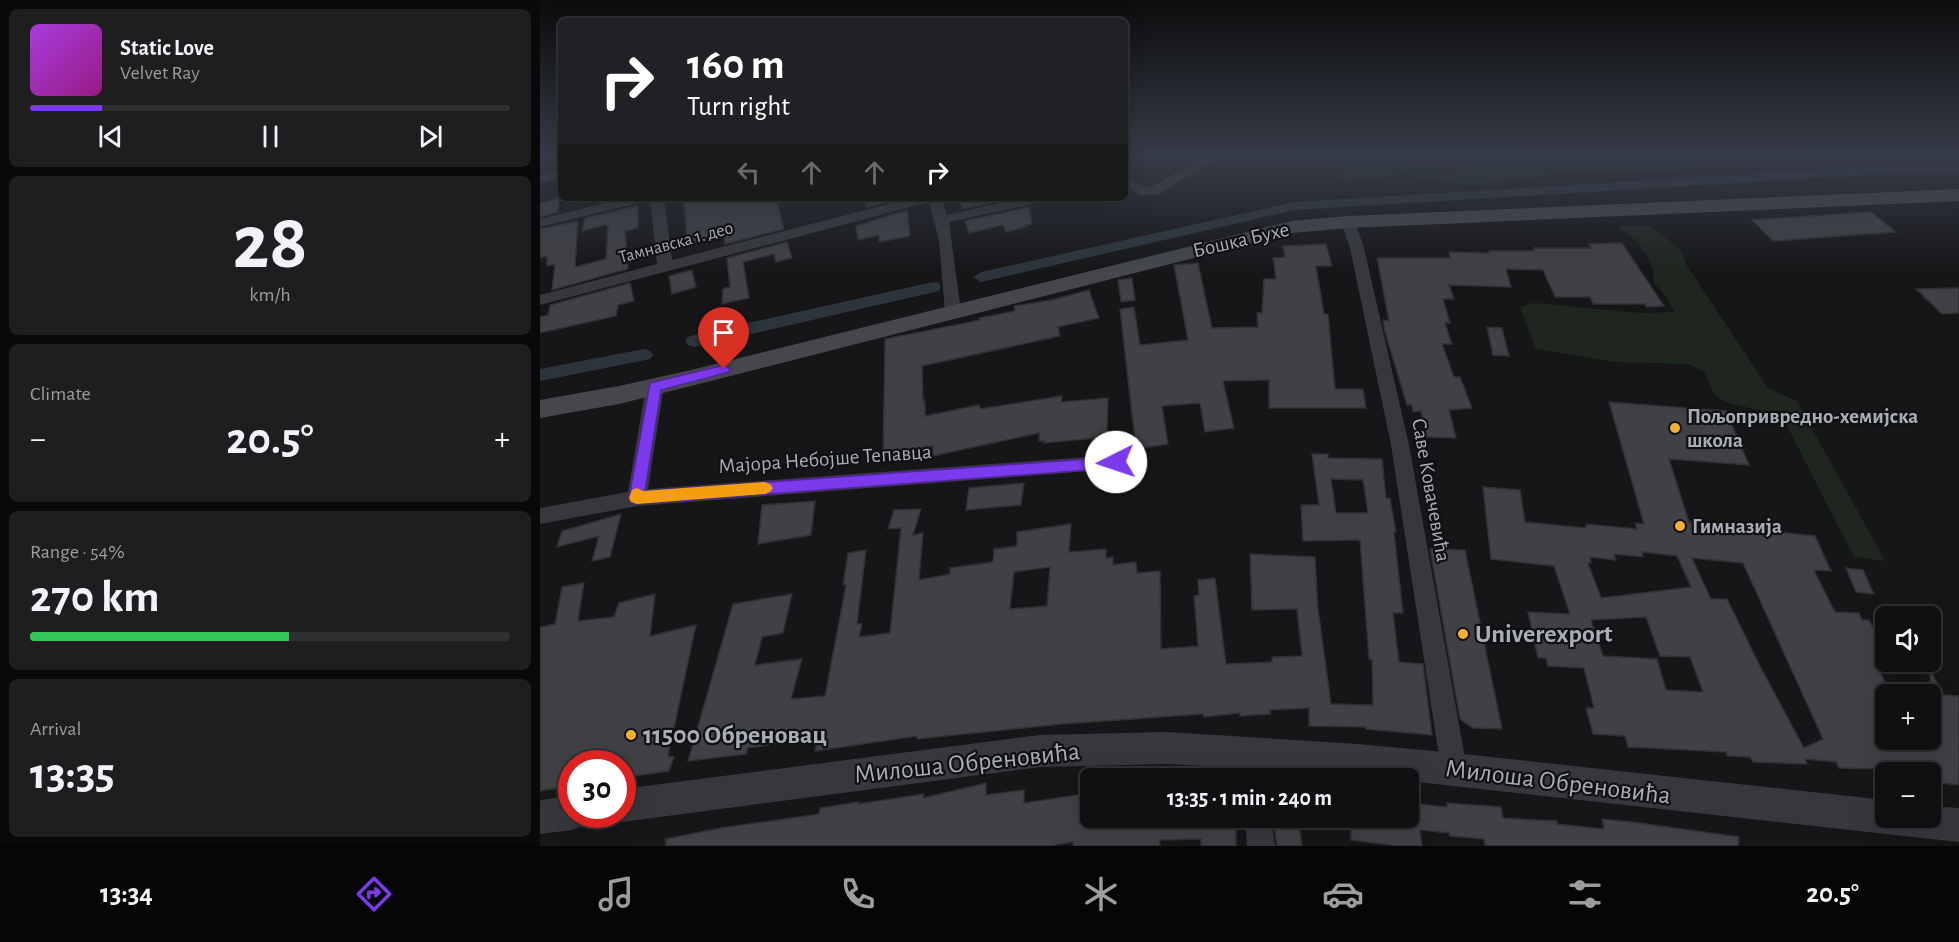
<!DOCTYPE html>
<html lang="en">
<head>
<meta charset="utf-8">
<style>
  :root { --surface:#101012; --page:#1e1e20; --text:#f1f3f6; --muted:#9c9d9f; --line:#303032; --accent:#7c3aed }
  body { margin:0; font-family:"Alegreya Sans",sans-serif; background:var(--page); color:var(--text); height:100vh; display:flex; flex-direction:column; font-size:22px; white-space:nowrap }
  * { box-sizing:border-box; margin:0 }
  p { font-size:20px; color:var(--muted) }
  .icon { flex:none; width:33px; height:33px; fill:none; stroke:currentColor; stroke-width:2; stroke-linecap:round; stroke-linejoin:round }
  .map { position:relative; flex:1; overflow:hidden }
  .side { display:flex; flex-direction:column; gap:9px; padding:9px; background:#09090a; width:540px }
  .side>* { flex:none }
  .banner { position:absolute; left:18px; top:18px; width:570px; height:183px; border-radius:9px; box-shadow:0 6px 24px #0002,0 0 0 2px var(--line); background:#202124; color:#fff; overflow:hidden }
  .tools { position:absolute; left:1335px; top:606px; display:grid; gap:12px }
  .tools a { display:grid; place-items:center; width:66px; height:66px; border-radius:9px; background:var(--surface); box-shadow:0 6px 24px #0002,0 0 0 2px var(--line); font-size:30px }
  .speed { position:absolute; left:18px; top:750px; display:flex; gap:12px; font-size:30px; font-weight:700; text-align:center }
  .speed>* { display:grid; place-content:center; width:78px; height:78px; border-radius:50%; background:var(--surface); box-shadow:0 6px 24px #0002,0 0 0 2px var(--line); line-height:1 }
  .speed .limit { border:9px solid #d22; background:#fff; color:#111 }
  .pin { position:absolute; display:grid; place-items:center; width:51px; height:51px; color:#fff; margin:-62px -26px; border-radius:50% 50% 50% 0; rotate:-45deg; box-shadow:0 0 6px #0007 }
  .pin .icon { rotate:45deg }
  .me { position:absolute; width:66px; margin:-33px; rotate:266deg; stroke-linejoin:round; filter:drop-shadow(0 0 4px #0008) }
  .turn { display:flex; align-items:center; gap:21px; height:126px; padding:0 30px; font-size:27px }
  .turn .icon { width:78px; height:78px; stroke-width:2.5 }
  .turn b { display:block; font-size:42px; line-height:51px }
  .lanes { display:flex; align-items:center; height:57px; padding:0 30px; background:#0003; justify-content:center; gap:30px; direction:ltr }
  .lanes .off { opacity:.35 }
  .big { font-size:45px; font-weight:700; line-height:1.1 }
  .side .widget { flex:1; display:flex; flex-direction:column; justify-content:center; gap:9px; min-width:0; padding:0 21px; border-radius:9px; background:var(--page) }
  .side .dial { align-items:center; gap:0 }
  .dial b { font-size:78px; line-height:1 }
  .song { display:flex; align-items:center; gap:18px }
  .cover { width:72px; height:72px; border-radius:9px; background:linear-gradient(135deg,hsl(280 70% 55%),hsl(310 70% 35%)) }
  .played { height:6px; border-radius:3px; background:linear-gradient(90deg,var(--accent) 15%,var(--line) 15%) }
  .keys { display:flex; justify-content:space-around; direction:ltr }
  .heat { display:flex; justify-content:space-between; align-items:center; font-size:33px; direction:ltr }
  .charge { height:9px; border-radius:4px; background:linear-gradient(90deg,#34c759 54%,var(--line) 0) }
  .trip { position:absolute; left:540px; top:768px; width:339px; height:60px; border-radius:9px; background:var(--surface); box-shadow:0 6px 24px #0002,0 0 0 2px var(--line); font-weight:700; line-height:60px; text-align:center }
  .dock { display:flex; height:96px; justify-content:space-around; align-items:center; background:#060607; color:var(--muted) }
  .dock .icon { width:42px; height:42px }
  .dock .current { color:var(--accent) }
  .dock b { font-size:27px; color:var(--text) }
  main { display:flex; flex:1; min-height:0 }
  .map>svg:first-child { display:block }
  .green { fill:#1e261f }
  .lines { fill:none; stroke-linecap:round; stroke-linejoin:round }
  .canal { fill:#2c353c; fill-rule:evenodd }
  .building { fill:#404145; stroke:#303034; stroke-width:1.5; fill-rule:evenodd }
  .minor { fill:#37383d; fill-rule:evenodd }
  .tertiary { fill:#37383d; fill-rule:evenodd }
  .secondary { fill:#45474d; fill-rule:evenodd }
  .route { fill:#7c3aed; stroke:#51269a; stroke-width:1.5 }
  .slow { fill:#f59e0b }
  .poi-dot { fill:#f2b134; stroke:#111113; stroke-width:2 }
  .labels { text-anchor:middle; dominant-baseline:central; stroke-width:4.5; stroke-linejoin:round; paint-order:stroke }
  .far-street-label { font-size:18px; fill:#a8adb8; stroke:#111113 }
  .street-label { font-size:21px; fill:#a8adb8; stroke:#111113 }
  .poi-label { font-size:21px; font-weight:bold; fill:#a8adb8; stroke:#111113; text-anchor:start }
  .near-poi-label { font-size:26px; font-weight:bold; fill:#a8adb8; stroke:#111113; text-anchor:start }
  .near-street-label { font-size:26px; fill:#a8adb8; stroke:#111113 }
</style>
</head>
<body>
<main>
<section class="side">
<div class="widget">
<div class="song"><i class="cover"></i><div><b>Static Love</b><p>Velvet Ray</p></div></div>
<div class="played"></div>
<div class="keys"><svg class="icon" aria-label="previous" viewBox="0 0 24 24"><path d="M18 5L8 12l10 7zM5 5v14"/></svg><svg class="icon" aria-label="pause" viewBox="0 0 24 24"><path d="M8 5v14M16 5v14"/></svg><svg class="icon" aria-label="next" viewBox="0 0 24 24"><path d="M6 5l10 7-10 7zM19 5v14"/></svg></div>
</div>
<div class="widget dial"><b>28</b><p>km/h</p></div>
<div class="widget"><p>Climate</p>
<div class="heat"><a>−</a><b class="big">20.5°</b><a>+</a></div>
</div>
<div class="widget"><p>Range · 54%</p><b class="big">270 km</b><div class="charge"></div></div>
<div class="widget"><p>Arrival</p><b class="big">13:35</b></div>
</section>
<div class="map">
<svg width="1419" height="846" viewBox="0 0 1419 846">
  <rect width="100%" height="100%" fill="#161618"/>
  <!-- green -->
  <path class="green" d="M 843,154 L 852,155 C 865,171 894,171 914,171 L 930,158 L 952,154 L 1160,154 L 1160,159 L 1149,163 L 1147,168 L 1116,173 L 1029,172 L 926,186 L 866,174 L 805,182 L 797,177 L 796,169 L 786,163 L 794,155 Z
    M 1079,226 L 1112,226 L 1142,252 L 1147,266 L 1228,388 L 1257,401 L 1345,561 L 1314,557 L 1242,416 L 1185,402 L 1174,394 L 1164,372 L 1149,364 L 1074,362 L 996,349 L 980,307 L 994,303 L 1102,313 L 1135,312 L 1123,293 L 1114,283 C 1116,263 1098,237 1081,231 Z"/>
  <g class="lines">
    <!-- canal -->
    <path class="canal" d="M 1359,165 L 1419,165 L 1419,173 L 1359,173 L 755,210 L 441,282 L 433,277 L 441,272 L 755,202 Z
      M 393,282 L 399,283 L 401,287 L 399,291 L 154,347 L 148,345 L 145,341 L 148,337 L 154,335 Z
      M 104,349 L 110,351 L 113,355 L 110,359 L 0,381 L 0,369 Z"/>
  </g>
  <!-- building -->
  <path class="building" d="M 19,198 L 18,212 L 0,217 L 0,203 Z
    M 144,198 L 236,198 L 244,229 L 185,244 L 184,235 L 147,244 Z
    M 326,198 L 363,198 L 327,207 Z
    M 419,198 L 472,198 L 422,209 Z
    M 98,206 L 98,228 L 85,231 L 88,269 L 12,290 L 15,264 L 7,266 L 7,256 L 0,258 L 0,229 L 38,221 L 35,267 L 66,259 L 68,224 L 42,231 L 45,218 Z
    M 489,207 L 492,224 L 485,226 L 486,227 L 466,232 L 463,225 L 429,233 L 425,221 Z
    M 367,210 L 370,236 L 339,242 L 339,235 L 318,240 L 316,226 Z
    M 1331,212 L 1356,232 L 1233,241 L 1212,220 Z
    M 247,242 L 252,258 L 236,262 L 234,254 L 203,262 L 209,298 L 182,304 L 183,289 L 190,287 L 187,258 Z
    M 1082,243 L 1124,306 L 1107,307 L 1105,304 L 1053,304 L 1050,297 L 1015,297 L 1003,270 L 966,269 L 971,287 L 909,285 L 914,299 L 903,299 L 910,323 L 905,323 L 912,344 L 902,344 L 914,377 L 920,377 L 932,408 L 909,410 L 916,438 L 885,437 L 881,411 L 873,412 L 872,405 L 867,405 L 845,332 L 843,320 L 849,321 L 837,258 L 910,258 L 909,252 L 950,253 L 949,251 L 995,251 L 994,248 L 1052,248 L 1049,244 Z
    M 786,244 L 792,266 L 776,266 L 784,314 L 788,314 L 795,389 L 823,389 L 826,408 L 729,408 L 729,380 L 683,381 L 694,428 L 665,432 L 660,403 L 622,406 L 628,444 L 596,449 L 580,309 L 594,307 L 600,345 L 648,340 L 634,265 L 658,263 L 672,328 L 718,327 L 717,313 L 722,313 L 724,279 L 736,279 L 733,258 L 745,257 L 743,246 Z
    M 152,270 L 156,287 L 132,294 L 129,276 Z
    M 592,278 L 595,300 L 581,302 L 578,280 Z
    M 90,283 L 94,301 L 78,305 L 76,316 L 0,333 L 0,317 L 8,315 L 10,305 Z
    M 1419,288 L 1419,313 L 1402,314 L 1376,289 Z
    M 549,290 L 559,318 L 518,327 L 520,336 L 382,366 L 383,401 L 385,400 L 385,416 L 439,405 L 440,409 L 522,396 L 521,402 L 568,398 L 567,437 L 504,443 L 505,441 L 499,441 L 499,433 L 393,456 L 393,446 L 343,456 L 345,339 L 440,320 L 439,318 L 475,311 L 474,306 L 512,300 Z
    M 947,327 L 962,328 L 969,356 L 953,355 Z
    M 1069,402 L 1186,411 L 1209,465 L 1129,459 L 1149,522 L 1275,536 L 1291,571 L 1274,570 L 1295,612 L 1319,613 L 1322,620 L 1329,620 L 1346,653 L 1346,662 L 1350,662 L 1352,665 L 1336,664 L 1351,694 L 1346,694 L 1346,703 L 1335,703 L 1346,724 L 1346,740 L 1390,740 L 1390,669 L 1403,695 L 1419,696 L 1419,785 L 1390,782 L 1390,772 L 1342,772 L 1340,769 L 1299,768 L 1296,762 L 1265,759 L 1267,764 L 1213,762 L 1210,757 L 1187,756 L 1186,752 L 1088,747 L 1085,736 L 1053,734 L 1046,708 L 1054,708 L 1044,668 L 1008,666 L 1006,658 L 998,658 L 988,612 L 1030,614 L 1014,566 L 951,559 L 943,487 L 980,490 L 985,522 L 1046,528 L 1046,524 L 1097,529 L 1095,523 L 1104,524 ZM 1102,552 L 1137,556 L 1151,587 L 1061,598 L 1048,563 L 1051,563 L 1050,557 L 1076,560 L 1074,554 L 1103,557 ZM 1152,558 L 1203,563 L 1283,739 L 1264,748 L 1221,668 L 1187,599 L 1171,599 ZM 1106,617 L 1120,656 L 1150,657 L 1163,692 L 1126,690 L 1117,659 L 1063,656 L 1051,620 Z
    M 772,454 L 788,454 L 788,458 L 842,459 L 846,498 L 850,498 L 856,532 L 854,532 L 863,613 L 853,613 L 859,662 L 883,664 L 892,735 L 826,729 L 826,727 L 769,726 L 769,708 L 730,710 L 730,714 L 700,716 L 700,713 L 664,717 L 663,714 L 522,724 L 377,739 L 377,736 L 275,751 L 277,738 L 208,748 L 206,754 L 148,761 L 193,604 L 252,594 L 243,633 L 222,637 L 215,665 L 262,659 L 251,699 L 285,696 L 306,585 L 303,585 L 308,553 L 326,550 L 317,624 L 322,624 L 319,637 L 350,633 L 361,528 L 348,529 L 354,510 L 381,509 L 373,535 L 383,533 L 379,580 L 410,574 L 410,568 L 453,562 L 454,549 L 477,546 L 477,532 L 531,524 L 529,552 L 566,549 L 566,558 L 573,557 L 573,565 L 596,562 L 597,573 L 620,571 L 621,649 L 658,646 L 654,596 L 659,595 L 658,580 L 675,578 L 686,664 L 732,662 L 732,657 L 762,656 L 757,609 L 712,610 L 710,554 L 775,557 L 778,609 L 791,704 L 833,705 L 832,660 L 829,659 L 820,540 L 763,541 L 761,505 L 779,505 ZM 791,479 L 823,480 L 828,513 L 796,513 ZM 510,567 L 507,606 L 470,609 L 474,572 Z
    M 484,483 L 481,505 L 426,510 L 429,488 Z
    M 275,501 L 271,535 L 218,544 L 222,505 Z
    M 81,514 L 70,557 L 52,561 L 59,536 L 17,547 L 22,531 Z
    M 890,549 L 925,550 L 962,729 L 933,728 L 920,719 Z
    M 1306,568 L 1323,570 L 1334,594 L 1316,592 Z
    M 44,583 L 38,621 L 74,617 L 79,603 L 115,594 L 110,636 L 156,625 L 128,756 L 134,757 L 129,771 L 82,778 L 82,764 L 32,764 L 32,786 L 0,791 L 0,627 L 15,624 L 22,587 Z
    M 446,783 L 446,795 L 484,790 L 484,803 L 550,793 L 550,818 L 557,818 L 557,823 L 608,818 L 696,818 L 696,846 L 661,846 L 661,839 L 620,840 L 620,846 L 533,846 L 533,842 L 510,846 L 126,846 L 125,839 L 181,828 L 279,814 L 280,808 L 319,802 L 318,804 L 384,794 L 383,798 Z
    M 868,803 L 907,807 L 907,803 L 961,807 L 963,818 L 1017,821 L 1017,824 L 1064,829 L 1062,819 L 1092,822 L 1199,837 L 1198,846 L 945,846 L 944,839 L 910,836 L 909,833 L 880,830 L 882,846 L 858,846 L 811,840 L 811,818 L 868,818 Z
    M 733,818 L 758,818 L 762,846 L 737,846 Z"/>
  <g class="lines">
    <!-- minor -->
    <path class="minor" d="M 668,154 L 683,154 L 619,194 L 600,195 L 585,186 L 585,176 L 603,187 L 611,187 Z
      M 21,170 L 21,178 L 0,183 L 0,175 Z
      M 86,198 L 109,198 L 107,201 L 0,227 L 0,219 Z
      M 110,198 L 124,198 L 132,260 L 372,198 L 401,198 L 407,215 L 482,198 L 507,198 L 505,201 L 409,222 L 421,312 L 413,317 L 405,312 L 399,240 L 389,202 L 0,305 L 0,295 L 117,264 Z
      M 808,218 L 815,222 L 824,248 L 869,445 L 927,769 L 923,778 L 914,782 L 905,778 L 901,769 L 851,445 L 810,248 L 801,222 Z
      M 115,380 L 121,382 L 124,386 L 108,489 L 576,455 L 583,457 L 585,462 L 583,467 L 576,469 L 97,506 L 0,524 L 0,508 L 88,492 L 106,386 L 109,382 Z
      M 713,740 L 722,744 L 726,753 L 728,778 L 702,778 L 700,753 L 704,744 Z
      M 705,818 L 731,818 L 735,846 L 707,846 Z"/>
    <!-- tertiary -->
    <path class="tertiary" d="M 627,732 L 818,744 L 914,753 L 1346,800 L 1346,818 L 1390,818 L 1390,806 L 1419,808 L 1419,842 L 868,781 L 868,778 L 627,764 L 500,767 L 82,822 L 70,818 L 69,814 L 82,814 L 82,789 L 500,735 Z
      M 32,796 L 32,814 L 48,814 L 44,825 L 32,830 L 0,834 L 0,800 Z"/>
    <!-- secondary -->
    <path class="secondary" d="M 1419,189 L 1419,201 L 808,228 L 752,233 L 151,386 L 79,404 L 0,418 L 0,400 L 79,386 L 151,370 L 752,221 L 808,216 Z"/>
  </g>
  <!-- sky -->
  <linearGradient id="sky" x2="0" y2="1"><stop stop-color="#0c0c0d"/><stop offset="0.57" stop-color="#363c48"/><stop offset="1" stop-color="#363c48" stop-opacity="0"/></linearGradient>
  <rect width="1419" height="272" fill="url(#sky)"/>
  <!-- route -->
  <path class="route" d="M 184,365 L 190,369 L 189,372 L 121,390 L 105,491 L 576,457 L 581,458 L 583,462 L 581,466 L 576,468 L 97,504 L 91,502 L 89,498 L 110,383 Z"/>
  <!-- slow -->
  <path class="slow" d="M 225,482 L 230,484 L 233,488 L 230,492 L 225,494 L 97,504 L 91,502 L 89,498 L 92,490 L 97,488 L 103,491 Z"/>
  <!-- markers -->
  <g class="poi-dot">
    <circle cx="1135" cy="428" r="6"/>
    <circle cx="1140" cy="526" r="6"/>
    <circle cx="923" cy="634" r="6"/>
    <circle cx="91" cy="735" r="6"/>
  </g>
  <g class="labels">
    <!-- far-street labels -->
    <g class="far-street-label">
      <text transform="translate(136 243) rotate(-15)">Тамнавска 1. део</text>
    </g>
    <!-- street labels -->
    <g class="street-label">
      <text transform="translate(701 240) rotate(-13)">Бошка Бухе</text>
      <text transform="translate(285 459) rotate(-4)">Мајора Небојше Тепавца</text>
      <text transform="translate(891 490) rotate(80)">Саве Ковачевића</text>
    </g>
    <!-- poi labels -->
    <g class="poi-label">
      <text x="1147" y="416">Пољопривредно-хемијска<tspan x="1147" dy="24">школа</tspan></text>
      <text x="1152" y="526">Гимназија</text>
    </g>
    <!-- near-poi labels -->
    <g class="near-poi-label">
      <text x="935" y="634">Univerexport</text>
      <text x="103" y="735">11500 Обреновац</text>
    </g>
    <!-- near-street labels -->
    <g class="near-street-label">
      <text transform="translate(427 763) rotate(-6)">Милоша Обреновића</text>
      <text transform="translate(1018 782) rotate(7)">Милоша Обреновића</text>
    </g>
  </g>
</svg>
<div class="tools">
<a><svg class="icon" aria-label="sound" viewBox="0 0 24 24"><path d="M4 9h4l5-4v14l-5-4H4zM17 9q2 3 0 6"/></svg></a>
<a>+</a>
<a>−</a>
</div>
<div class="speed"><div class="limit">30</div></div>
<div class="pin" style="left:184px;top:369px;background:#d93025"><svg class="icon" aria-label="arrive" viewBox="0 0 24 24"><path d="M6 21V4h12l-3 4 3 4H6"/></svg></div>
<svg class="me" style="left:576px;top:462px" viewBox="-20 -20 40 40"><circle r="19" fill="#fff"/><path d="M0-13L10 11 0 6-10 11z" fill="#7c3aed"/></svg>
<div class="trip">13:35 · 1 min · 240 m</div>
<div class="banner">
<div class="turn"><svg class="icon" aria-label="right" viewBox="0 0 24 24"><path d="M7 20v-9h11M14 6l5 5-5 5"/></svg><div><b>160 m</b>Turn right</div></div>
<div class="lanes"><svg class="icon off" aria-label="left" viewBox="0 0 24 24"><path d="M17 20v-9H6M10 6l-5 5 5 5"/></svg><svg class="icon off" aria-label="ahead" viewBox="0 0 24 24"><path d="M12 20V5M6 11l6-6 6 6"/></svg><svg class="icon off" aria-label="ahead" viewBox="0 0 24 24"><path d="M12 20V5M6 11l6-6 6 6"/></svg><svg class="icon" aria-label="right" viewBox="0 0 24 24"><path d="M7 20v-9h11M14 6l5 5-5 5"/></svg></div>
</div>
</div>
</main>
<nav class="dock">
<b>13:34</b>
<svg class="icon current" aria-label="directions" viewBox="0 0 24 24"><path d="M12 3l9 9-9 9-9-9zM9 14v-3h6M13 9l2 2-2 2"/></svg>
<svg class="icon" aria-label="music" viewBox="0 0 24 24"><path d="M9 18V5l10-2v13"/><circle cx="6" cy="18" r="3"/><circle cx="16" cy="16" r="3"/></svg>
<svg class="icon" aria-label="phone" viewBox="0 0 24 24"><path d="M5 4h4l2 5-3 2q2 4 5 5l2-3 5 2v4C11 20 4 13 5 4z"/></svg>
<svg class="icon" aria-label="climate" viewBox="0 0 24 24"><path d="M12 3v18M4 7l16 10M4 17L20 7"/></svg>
<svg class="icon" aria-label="car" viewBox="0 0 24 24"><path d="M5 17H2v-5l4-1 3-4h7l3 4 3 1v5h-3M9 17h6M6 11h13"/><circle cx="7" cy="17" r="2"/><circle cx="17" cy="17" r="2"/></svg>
<svg class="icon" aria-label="filters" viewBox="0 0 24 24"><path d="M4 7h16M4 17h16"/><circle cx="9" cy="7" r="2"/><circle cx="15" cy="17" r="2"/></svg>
<b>20.5°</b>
</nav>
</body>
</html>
